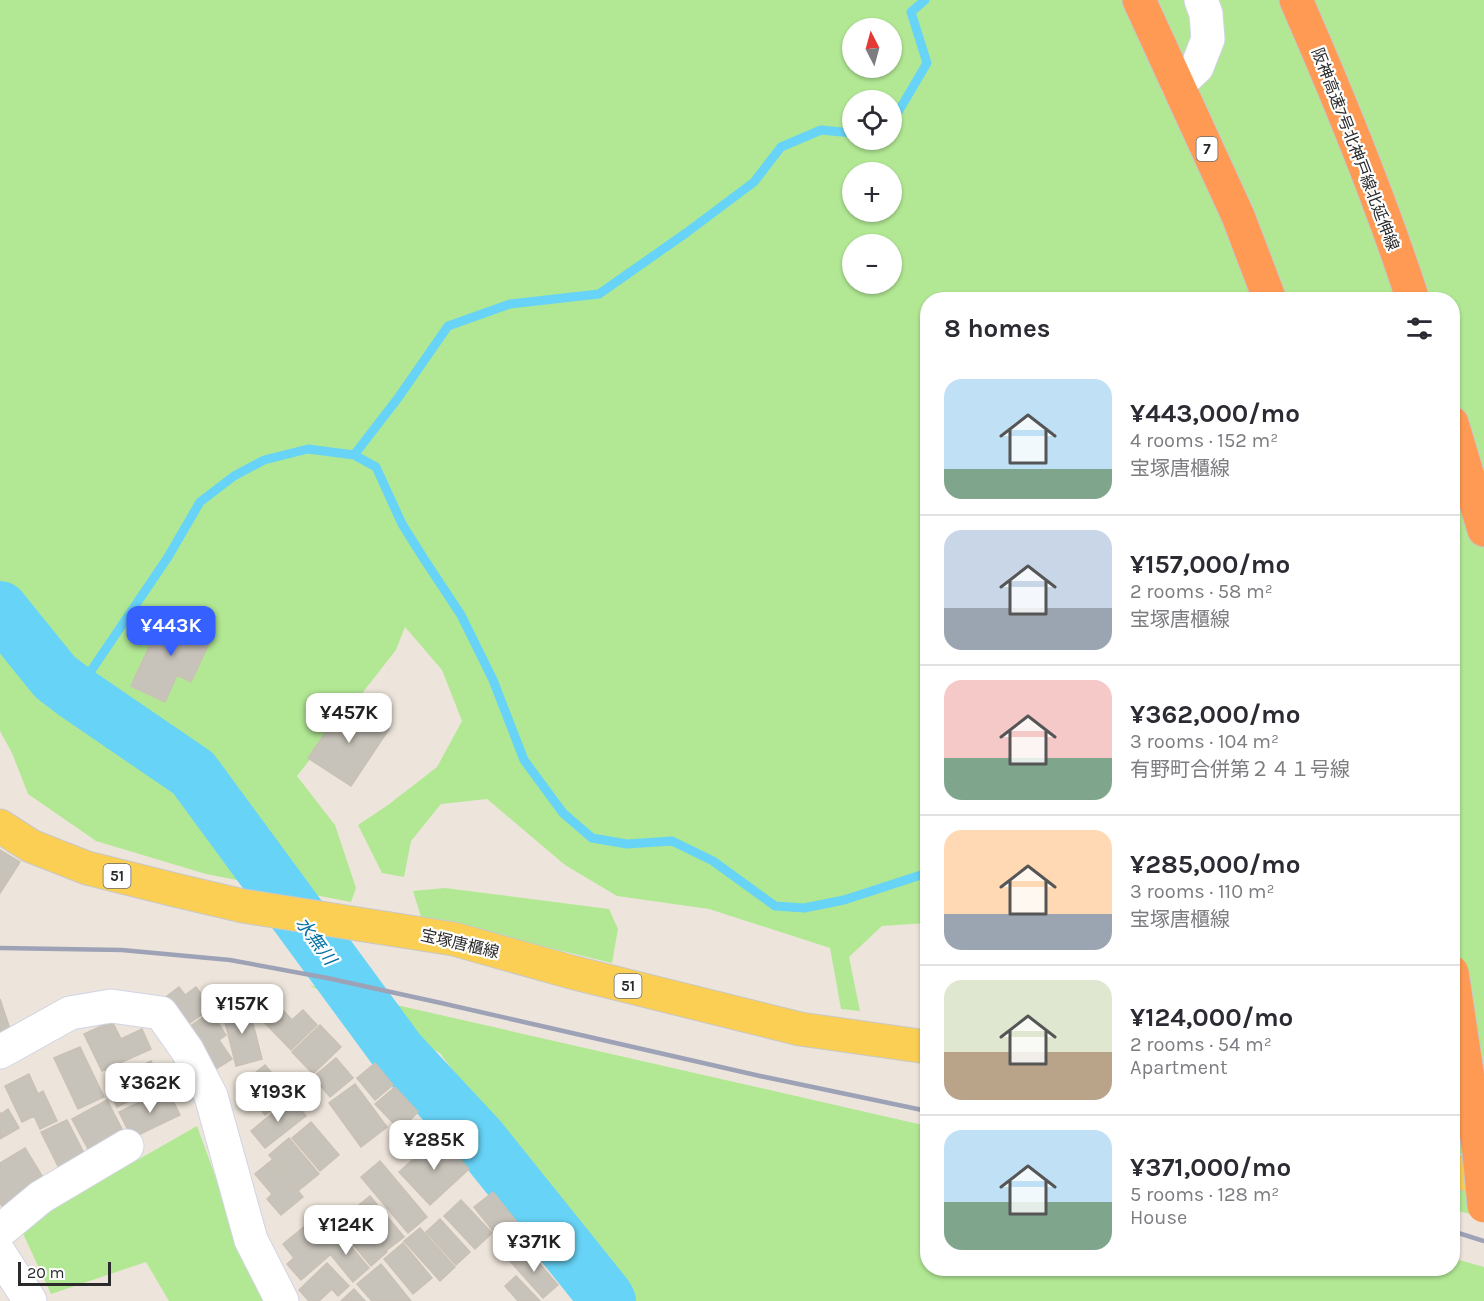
<!DOCTYPE html>
<meta charset="utf-8">
<style>
body{margin:0;font-family:Karla,"Noto Sans JP",sans-serif;background:#f7f7f7;color:#2b2b33;height:100vh;display:flex;flex-direction:column;font-size:22px;white-space:nowrap}
*{box-sizing:border-box;margin:0}
p{font-size:20px;color:#7c7c81}
.icon{flex:none;width:33px;height:33px;fill:none;stroke:currentColor;stroke-width:2;stroke-linecap:round;stroke-linejoin:round}
.map{position:relative;flex:1;overflow:hidden}
.side{position:absolute;left:920px;top:292px;width:540px;height:984px;display:flex;flex-direction:column;background:#fff;border-radius:24px;box-shadow:0 2px 4px #0004}
.side>*{flex:none}
.needle{width:39px;rotate:354deg}
.tools{position:absolute;left:842px;top:18px;display:grid;gap:12px}
.tools a{display:grid;place-items:center;width:60px;height:60px;border-radius:50%;background:#fff;box-shadow:0 2px 4px #0004;font-size:30px}
.scale{position:absolute;left:18px;bottom:15px;width:93px;box-sizing:border-box;padding-left:6px;border:3px solid #2a2a2a;border-top:0;font-size:16px;line-height:21px;white-space:nowrap;color:#2a2a2a;-webkit-text-stroke:4px #fff;paint-order:stroke}
.price{position:absolute;translate:-50% -51px;padding:0 14px;border-radius:12px;background:#fff;color:#222;font-size:20px;line-height:39px;filter:drop-shadow(0 2px 3px #0008)}
.price::after{content:'';position:absolute;left:50%;top:36px;width:18px;height:14px;margin-left:-9px;background:inherit;clip-path:polygon(0 0,100% 0,50% 100%)}
.price.on{background:#3660ff;color:#fff}
ul{padding:0;list-style:none}
li{display:flex;align-items:center;gap:18px;height:150px;padding:0 24px}
li+li{border-top:2px solid #e1e1e2}
li span{display:grid;place-items:center;flex:none;width:168px;height:120px;border-radius:18px;color:#555}
li>.icon{margin-inline-start:auto}
span .icon{width:72px;height:72px;fill:#fffc;stroke-width:1}
li b{font-size:26px}
h2{display:flex;justify-content:space-between;align-items:center;height:72px;padding:0 24px;font-size:26px}
.map>svg:first-child{display:block}
.green{fill:#b2e894;fill-rule:evenodd}
.lines{fill:none;stroke-linecap:round;stroke-linejoin:round}
.stream{stroke:#67d3f6;stroke-width:9}
.river{stroke:#67d3f6;stroke-width:56}
.building{fill:#c8c3ba;stroke:#c9c1b5;stroke-width:1.5}
.minor-casing{stroke:#d0d4e4;stroke-width:35}
.major-casing{stroke:#c8c8c8;stroke-width:35}
.highway-casing{stroke:#c8c8c8;stroke-width:35}
.minor{stroke:#fff;stroke-width:33}
.major{stroke:#facf54;stroke-width:33}
.highway{stroke:#ff9a54;stroke-width:33}
.rail{stroke:#9da2b6;stroke-width:4.5}
.highway-bridge-casing{stroke:#c8c8c8;stroke-width:35;stroke-linecap:butt}
.highway-bridge{stroke:#ff9a54;stroke-width:33}
.labels{text-anchor:middle;stroke-width:4.5;stroke-linejoin:round;paint-order:stroke}
.shield{fill:#fff;stroke:#6a6a6a;stroke-width:1.5}
.shield-label{font-size:15px;font-weight:bold;fill:#2a2a2a}
.street-label{font-size:16px;fill:#2a2a2a;stroke:#fff}
.water-label{font-size:18px;font-style:italic;fill:#0571a4;stroke:#fff}
</style>
<div class="map">
<svg width="1484" height="1301" viewBox="0 0 1484 1301">
<rect width="100%" height="100%" fill="#ede5db"/>
<!-- green -->
<path class="green" d="M0 0H1484V1159L1452 1152V300H927V923L882 926 849 957 860 1011 841 1009 830 948 709 909 617 896 565 865 487 799 441 804 411 841 404 877 382 873 358 825 388 805 437 767 462 721 442 670 405 627 396 650 297 776 335 825 356 888 351 902 206 874 96 841 28 794 12 753 0 731ZM852 28H891V68H852ZM852 100H891V140H852ZM852 172H891V212H852ZM852 244H891V284H852Z
M445 888 609 909 618 929 612 963 421 917 413 891Z
M309 985 927 1126V1269H1452V1258L1484 1267V1301H579L573 1235 440 1053Z
M197 1126 238 1239 271 1301H169L146 1262 51 1294 20 1227Z
M1452 1186 1484 1195V1218L1452 1209Z"/>
<g class="lines">
<!-- stream -->
<path class="stream" d="M891 121 894 119 927 63 911 12 925 0
M354 455 398 398 448 326 510 304 599 294 686 233 754 182 781 147 821 130 852 133
M76 693 168 557 200 502 234 476 264 460 308 449 354 455 376 467 402 524 424 559 461 615 493 680 524 760 563 813 592 838 627 844 672 841 713 861 775 906 804 908 844 900 927 873
M1452 1126 1470 1130"/>
<!-- river -->
<path class="river" d="M0 609 55 677 76 693 193 773 398 1052 479 1139 605 1296 608 1301"/>
</g>
<!-- building -->
<path class="building" d="M165 613 213 635 191 682 177 675 165 702 131 686Z
M347 701 389 729 351 786 308 758Z
M0 850 20 862 0 893Z
M179 987 185 995 196 987 211 1008 187 1025 163 999Z
M0 999 10 1029 0 1032Z
M248 1004 262 1059 236 1066 222 1010Z
M279 1006 292 1020 303 1010 317 1025 291 1050 263 1021Z
M211 1012 226 1035 219 1040 232 1059 216 1069 189 1027Z
M112 1021 121 1039 142 1029 151 1049 102 1071 84 1034Z
M320 1025 341 1047 313 1074 292 1052Z
M80 1047 104 1097 78 1109 54 1058Z
M336 1058 353 1078 330 1097 313 1077Z
M151 1061 163 1084 117 1107 106 1083Z
M375 1063 393 1085 375 1100 357 1078Z
M265 1065 290 1095 265 1115 240 1085Z
M29 1074 38 1094 43 1091 57 1121 40 1129 34 1116 22 1122 5 1086Z
M355 1084 387 1127 361 1147 329 1103Z
M395 1087 418 1112 400 1130 375 1104Z
M167 1089 180 1115 132 1138 119 1112Z
M291 1098 306 1116 265 1148 251 1131Z
M107 1100 123 1131 88 1149 72 1119Z
M8 1109 19 1128 0 1139V1112L1 1114Z
M67 1120 87 1159 61 1172 41 1132Z
M311 1122 339 1155 320 1171 292 1138Z
M439 1136 469 1169 430 1205 399 1172Z
M289 1138 319 1174 299 1190 269 1155Z
M25 1148 44 1179 2 1206 0 1203V1163Z
M272 1160 303 1197 281 1215 267 1199 272 1194 255 1174Z
M380 1161 427 1217 408 1233 361 1177Z
M493 1192 520 1226 501 1241 474 1207Z
M370 1196 404 1237 387 1250 354 1209Z
M461 1200 492 1233 475 1249 444 1216Z
M358 1218 387 1252 371 1266 342 1231Z
M440 1219 470 1252 456 1265 426 1232Z
M305 1226 330 1255 301 1280 287 1264 294 1258 283 1244Z
M420 1228 455 1267 440 1281 404 1241Z
M338 1231 369 1268 353 1282 322 1244Z
M403 1243 432 1278 413 1294 384 1259Z
M526 1248 558 1285 543 1298 510 1261Z
M327 1263 349 1286 338 1296 332 1289 319 1301H309L299 1290Z
M381 1264 411 1301H372L357 1284Z
M516 1276 540 1301H518L505 1286Z
M354 1289 365 1301H341Z"/>
<g class="lines">
<!-- minor casing -->
<g class="minor-casing">
<path id="minor" d="M1178 85 1197 67 1208 39 1206 14 1201 0
M0 1052 70 1013 111 1006 161 1013 187 1050 211 1096 251 1240 282 1301
M0 1231 41 1197 127 1146
M0 1254 30 1301"/>
</g>
<!-- major casing -->
<g class="major-casing">
<path id="major" d="M0 826 31 846 87 868 175 890 243 906 454 939 571 972 800 1029 927 1047
M1452 1171 1484 1178"/>
</g>
<!-- highway casing -->
<g class="highway-casing">
<path id="highway" d="M1139 0 1238 216 1270 300
M1296 0C1339 98 1380 198 1413 300
M1452 423 1484 530"/>
</g>
<!-- minor -->
<use href="#minor" class="minor"/>
<!-- major -->
<use href="#major" class="major"/>
<!-- highway -->
<use href="#highway" class="highway"/>
<!-- rail -->
<path class="rail" d="M0 948 122 950 230 960 327 978 441 1003 760 1076 927 1111
M1452 1231 1484 1241"/>
<!-- highway-bridge casing -->
<g class="highway-bridge-casing">
<path id="highway-bridge" d="M1452 972 1479 1152 1484 1206"/>
</g>
<!-- highway-bridge -->
<use href="#highway-bridge" class="highway-bridge"/>
</g>
<g class="labels">
<!-- shield labels -->
<g class="shield">
<rect x="1196.5" y="137" width="21" height="24" rx="4.5"/>
<rect x="103.5" y="864" width="27" height="24" rx="4.5"/>
<rect x="614.5" y="974" width="27" height="24" rx="4.5"/>
</g>
<g class="shield-label">
<text x="1207" y="154">7</text>
<text x="117" y="881">51</text>
<text x="628" y="991">51</text>
</g>
<!-- street labels -->
<g class="street-label">
<text transform="translate(1356 149) rotate(69)" y="6">阪神高速7号北神戸線北延伸線</text>
<text transform="translate(460 943) rotate(13)" y="6">宝塚唐櫃線</text>
</g>
<!-- water labels -->
<g class="water-label">
<text transform="translate(316 941) rotate(54)" y="6">水無川</text>
</g>
</g>
</svg>
<div class="tools">
<a><svg class="needle" viewBox="-14 -14 28 28"><path d="M0-13l5 13h-10z" fill="#e53935"/><path d="M0 13l5-13h-10z" fill="#7c7c81"/></svg></a>
<a><svg class="icon" aria-label="locate" viewBox="0 0 24 24"><circle cx="12" cy="12" r="6"/><path d="M12 2v4M12 18v4M2 12h4M18 12h4"/></svg></a>
<a>+</a>
<a>−</a>
</div>
<div class="scale">20 m</div>
<b class="price on" style="left:171px;top:657px">¥443K</b>
<b class="price" style="left:349px;top:744px">¥457K</b>
<b class="price" style="left:242px;top:1035px">¥157K</b>
<b class="price" style="left:150px;top:1114px">¥362K</b>
<b class="price" style="left:278px;top:1123px">¥193K</b>
<b class="price" style="left:434px;top:1171px">¥285K</b>
<b class="price" style="left:346px;top:1256px">¥124K</b>
<b class="price" style="left:534px;top:1273px">¥371K</b>
<section class="side">
<h2>8 homes<svg class="icon" aria-label="filters" viewBox="0 0 24 24"><path d="M4 7h16M4 17h16"/><circle cx="9" cy="7" r="2"/><circle cx="15" cy="17" r="2"/></svg></h2>
<ul>
<li><span style="background:linear-gradient(#bfe0f5 75%,#7fa58c 0)"><svg class="icon" aria-label="home" viewBox="0 0 24 24"><path d="M3 11l9-7 9 7M6 9v11h12V9"/></svg></span><div><b>¥443,000/mo</b><p>4 rooms · 152 m²</p><p>宝塚唐櫃線</p></div></li>
<li><span style="background:linear-gradient(#c9d6e8 65%,#9aa5b1 0)"><svg class="icon" aria-label="home" viewBox="0 0 24 24"><path d="M3 11l9-7 9 7M6 9v11h12V9"/></svg></span><div><b>¥157,000/mo</b><p>2 rooms · 58 m²</p><p>宝塚唐櫃線</p></div></li>
<li><span style="background:linear-gradient(#f6c9c9 65%,#7fa58c 0)"><svg class="icon" aria-label="home" viewBox="0 0 24 24"><path d="M3 11l9-7 9 7M6 9v11h12V9"/></svg></span><div><b>¥362,000/mo</b><p>3 rooms · 104 m²</p><p>有野町合併第２４１号線</p></div></li>
<li><span style="background:linear-gradient(#ffd9b3 70%,#9aa5b1 0)"><svg class="icon" aria-label="home" viewBox="0 0 24 24"><path d="M3 11l9-7 9 7M6 9v11h12V9"/></svg></span><div><b>¥285,000/mo</b><p>3 rooms · 110 m²</p><p>宝塚唐櫃線</p></div></li>
<li><span style="background:linear-gradient(#dfe7d0 60%,#b9a48a 0)"><svg class="icon" aria-label="home" viewBox="0 0 24 24"><path d="M3 11l9-7 9 7M6 9v11h12V9"/></svg></span><div><b>¥124,000/mo</b><p>2 rooms · 54 m²</p><p>Apartment</p></div></li>
<li><span style="background:linear-gradient(#bfe0f5 60%,#7fa58c 0)"><svg class="icon" aria-label="home" viewBox="0 0 24 24"><path d="M3 11l9-7 9 7M6 9v11h12V9"/></svg></span><div><b>¥371,000/mo</b><p>5 rooms · 128 m²</p><p>House</p></div></li>
</ul>
</section>
</div>
